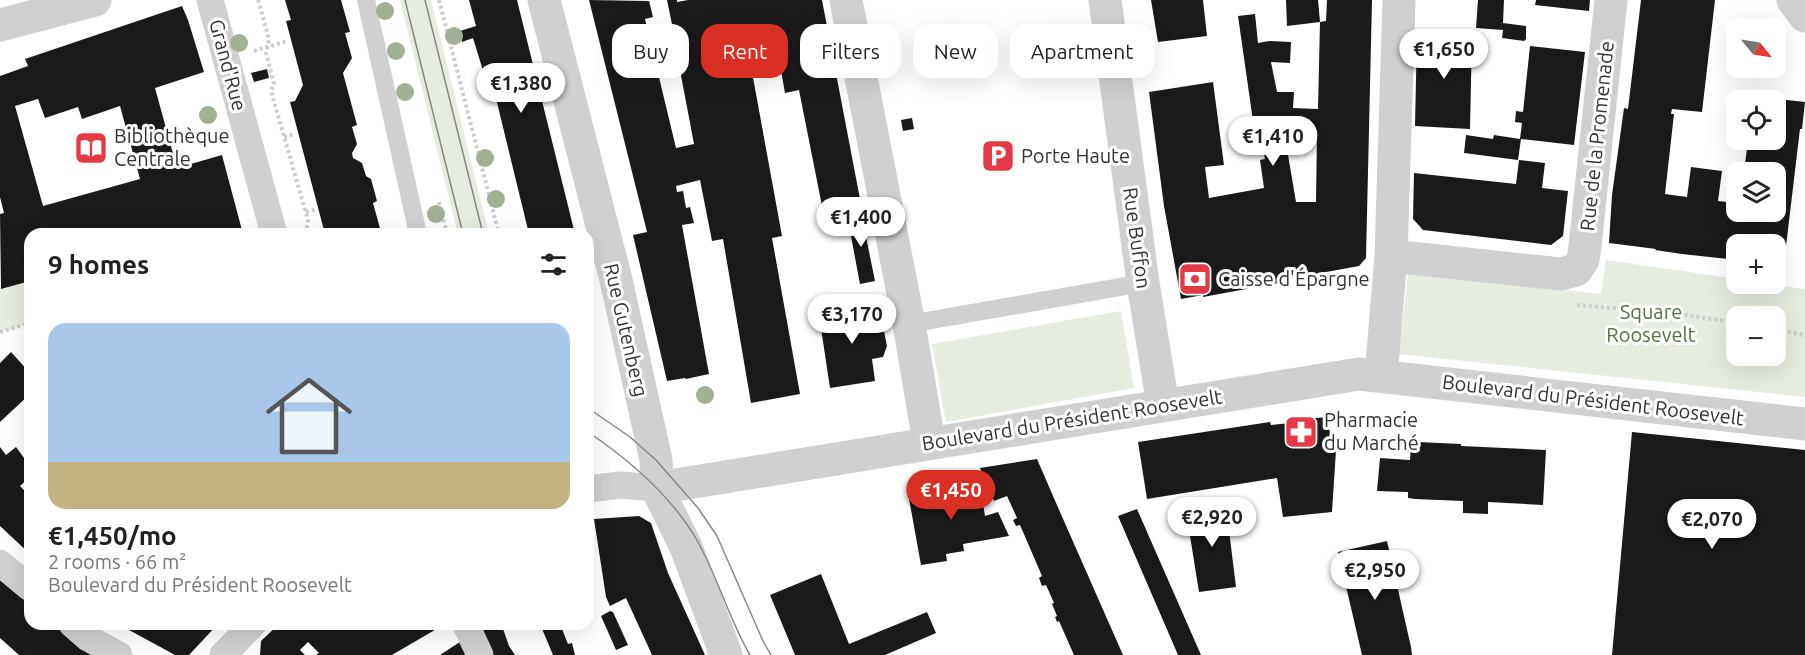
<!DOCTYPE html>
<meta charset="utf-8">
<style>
body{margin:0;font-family:Ubuntu,sans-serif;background:#f2f2f2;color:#222;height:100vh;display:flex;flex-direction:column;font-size:22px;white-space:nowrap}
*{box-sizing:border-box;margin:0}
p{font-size:20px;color:#767676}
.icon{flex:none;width:33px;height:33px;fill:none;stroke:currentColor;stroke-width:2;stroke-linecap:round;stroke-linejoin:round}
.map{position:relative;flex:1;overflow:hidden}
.panel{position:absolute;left:24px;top:228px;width:570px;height:402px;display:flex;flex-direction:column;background:#fff;border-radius:18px;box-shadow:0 6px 24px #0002}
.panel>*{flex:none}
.guide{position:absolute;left:612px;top:24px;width:570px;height:54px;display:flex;gap:12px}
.needle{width:39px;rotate:120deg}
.tools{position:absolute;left:1726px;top:18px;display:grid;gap:12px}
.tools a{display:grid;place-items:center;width:60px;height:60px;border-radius:12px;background:#fff;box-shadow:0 6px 24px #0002;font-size:30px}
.price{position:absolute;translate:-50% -51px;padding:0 14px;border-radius:21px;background:#fff;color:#222;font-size:20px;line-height:39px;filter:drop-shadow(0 2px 3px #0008)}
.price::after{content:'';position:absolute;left:50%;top:36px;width:18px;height:14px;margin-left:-9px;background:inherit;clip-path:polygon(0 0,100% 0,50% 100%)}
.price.selected{background:#d93025;color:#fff}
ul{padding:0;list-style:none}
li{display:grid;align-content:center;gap:12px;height:318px;padding:0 24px}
li span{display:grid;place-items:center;height:186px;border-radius:18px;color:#555}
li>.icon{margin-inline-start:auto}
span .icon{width:108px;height:108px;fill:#fffc;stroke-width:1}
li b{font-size:26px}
h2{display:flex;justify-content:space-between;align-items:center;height:72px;padding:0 24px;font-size:26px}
.tag{padding:0 21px;border-radius:18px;background:#fff;box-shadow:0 6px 24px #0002;font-size:21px;line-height:54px}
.tag.selected{background:#d93025;color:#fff}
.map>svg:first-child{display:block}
.green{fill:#e6ecdf;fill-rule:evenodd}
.building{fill:#1a1a1a;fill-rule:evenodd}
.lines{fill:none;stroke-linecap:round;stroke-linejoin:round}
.path{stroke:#cdcdcd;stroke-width:4;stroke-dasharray:3 3;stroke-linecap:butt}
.service{stroke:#d0d0d0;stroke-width:18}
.pedestrian{stroke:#d0d0d0;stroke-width:27}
.minor{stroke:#d0d0d0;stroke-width:33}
.tertiary{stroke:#d0d0d0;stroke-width:33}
.tram{stroke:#888;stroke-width:1.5}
.tree{fill:#a2b095}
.labels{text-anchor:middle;stroke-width:6;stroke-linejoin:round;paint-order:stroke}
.street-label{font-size:20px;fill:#333;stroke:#fff}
.poi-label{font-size:20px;fill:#333;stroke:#fff;text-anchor:start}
.park-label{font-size:20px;fill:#56703f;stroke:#fff}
</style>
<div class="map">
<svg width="1805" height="655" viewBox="0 0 1805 655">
<rect width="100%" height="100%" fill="#fff"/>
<!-- green -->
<path class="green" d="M400 0H431L489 234H458Z
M1606 260 1737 279V284H1769L1805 289V397L1399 354 1408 273 1601 294ZM1737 316H1776V356H1737Z
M30 281V323L0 332V286L1 289Z
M1121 311 1134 388 946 422 932 344Z"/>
<!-- building -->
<path class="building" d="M285 0H341L350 32 345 33 352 58 343 73 357 125 352 127 357 144 352 153 353 158 362 163 366 176 371 179 377 201 373 203 381 232 384 234H325L290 102 295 101 303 85 286 21 291 20Z
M469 0H517L575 234H529L493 86 488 87 473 38 462 42 460 31 476 26Z
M589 0 649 1 653 17 645 19 676 148 694 144 679 65 668 67 661 32 673 29 667 0H677V2L688 0H822L860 199 822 206 799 90 785 93 780 65 752 72 782 236 772 238 800 394 751 403 723 239 712 241 700 180 676 186 677 192 683 191 686 208 690 207 694 223 682 225 709 374 686 379 685 378 667 381 633 235 647 232Z
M1151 0H1203L1207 36 1158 42Z
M1286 0H1318L1320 22 1287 26Z
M1327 0H1372L1366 258 1359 266 1288 279 1289 281 1203 297V295L1181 299 1164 206 1149 92 1213 82 1224 165 1205 167 1209 198 1264 188 1260 160 1265 159 1258 120 1253 121 1238 16 1255 14 1258 43 1269 41 1291 42 1290 63 1271 62 1277 92H1294L1293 108 1318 109 1320 22 1326 21ZM1282 128H1285L1286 146H1305V129L1317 130 1316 202H1296L1288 155Z
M1478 0H1504L1503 23 1526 26V39L1524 41 1502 38 1503 30 1476 28Z
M1536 0H1590L1589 11 1535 5Z
M1641 0H1715L1702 112 1672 109 1671 114H1674L1665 194 1687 197 1691 167 1722 171 1718 201 1737 203V212H1776V172H1744L1748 140H1776V100H1752L1753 96 1805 102 1802 129H1800L1784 263 1776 262V244H1737V260L1682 254 1655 250 1656 249 1609 243 1612 195 1624 108 1628 109Z
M182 6 188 20 204 72 155 88 177 168 222 155 243 234H30V281L1 289 0 214 4 213 0 197V76L28 66 25 59ZM38 99 45 118 78 107 82 119 120 106 140 179 43 206 15 106Z
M1417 32 1472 34 1470 129 1415 126Z
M1530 46 1585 52 1574 145 1521 139 1518 160 1464 153 1466 135 1493 139 1494 135 1520 139 1522 123 1515 122 1516 111 1523 112Z
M267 69 269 78 254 82 251 73Z
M912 118 914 129 903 131 901 120Z
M1519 160 1545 163 1542 188 1568 191 1563 236 1551 245 1423 230 1413 219 1414 173 1516 184Z
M861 212 875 281 860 284 847 215Z
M879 307 887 346 883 357 872 359 875 381 830 388 819 315Z
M11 352 30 373V394L0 422V363Z
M1328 417 1330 435H1337L1332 512 1283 517 1277 478 1147 499 1138 442 1270 422 1271 425 1290 423V420Z
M1632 432 1805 450V655H1612Z
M1418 442 1461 444V446L1546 450 1543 505 1488 502V514L1463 513V501L1415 499 1408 498V492L1377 491 1380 458 1410 460 1411 443H1418Z
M0 447 6 455 16 447 30 466V477L20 486 25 491 30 486V554L0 526Z
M1037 459 1060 512 1123 655H1074L1059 621 1057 622 1055 617 1057 616 1052 604 1054 603 1046 585 1042 586 1039 578 1042 576 1020 525 1016 526 1013 520 1017 518 1007 496 994 501 980 468Z
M976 481 980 504H983L985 516 998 512 1009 536 963 544 964 551 946 554 947 561 921 565 908 493 927 490V488L956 482V484Z
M1226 506 1236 587 1199 592 1186 511Z
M1137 509 1201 655H1178L1118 516Z
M639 516 651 523 652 526 668 573 705 655H652L626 598 610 606 606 597 594 519Z
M1387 541 1411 647 1412 655H1362L1338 552Z
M821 574 849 644 927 612 936 633 885 655H795L770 595Z
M0 578 30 604V624H54L84 646 99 655H19L0 638Z
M610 611 613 612 628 645 616 650 601 616Z
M118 624H218L189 655H175Z
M279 624H445L392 655H316L319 653 308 642 300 650 305 655H260L261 641Z
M479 624H507L502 626 509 646 515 655H489Z
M540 624H560L568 644 572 643 575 655H553Z
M463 640 471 655H440Z"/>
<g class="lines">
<!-- path -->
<path class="path" d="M258 0 269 39 266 53 274 84 271 91 308 220 307 227 309 234
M439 0 499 234
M254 51 287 41
M284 137 295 134
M439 202 447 234
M306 212 317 209
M1577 305 1674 313 1737 323
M1776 330 1805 335
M0 332 30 323"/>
<!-- service -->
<path class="service" d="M366 0 418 234
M909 324 1143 283"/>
<!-- pedestrian -->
<path class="pedestrian" d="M210 0 274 234
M588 489 620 485 657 488
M0 563 30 588
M72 624 88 638 119 655
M466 625 480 655
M223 655 253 624"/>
<!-- minor -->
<path class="minor" d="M846 0 909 324 929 443
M1105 0 1143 283 1163 405
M1793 0 1805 16
M0 25 95 0
M1391 256 1561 274 1576 270 1583 260 1585 246 1611 0
M1381 376 1391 256 1399 0
M657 488 1359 374 1805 424"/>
<!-- tertiary -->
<path class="tertiary" d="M544 0 616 280 656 460 657 488 686 547 726 655"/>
<!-- tram -->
<path class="tram" d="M405 0 463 234
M425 0 483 234
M588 408 630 437 656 460 698 508 717 536 763 641 771 655
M588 432C631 461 672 496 698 542 718 578 729 619 750 655"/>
</g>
<!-- trees -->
<g class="tree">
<circle cx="385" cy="11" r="9"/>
<circle cx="454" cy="36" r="9"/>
<circle cx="239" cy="43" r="9"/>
<circle cx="396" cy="51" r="9"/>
<circle cx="405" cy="92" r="9"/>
<circle cx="208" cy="115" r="9"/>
<circle cx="485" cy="158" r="9"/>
<circle cx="496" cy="199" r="9"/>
<circle cx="436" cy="214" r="9"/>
<circle cx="705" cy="395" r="9"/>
</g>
<!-- icons -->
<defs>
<g id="library-square" transform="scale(1.725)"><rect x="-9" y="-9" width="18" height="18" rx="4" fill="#e63946" stroke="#fff"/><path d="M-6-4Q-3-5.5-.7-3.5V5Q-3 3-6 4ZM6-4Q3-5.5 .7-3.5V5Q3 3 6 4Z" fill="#fff"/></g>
<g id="parking-square" transform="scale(1.725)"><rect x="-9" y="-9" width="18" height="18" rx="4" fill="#e63946" stroke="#fff"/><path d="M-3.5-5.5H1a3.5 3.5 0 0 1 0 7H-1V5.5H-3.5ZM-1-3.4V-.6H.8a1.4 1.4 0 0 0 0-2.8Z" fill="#fff"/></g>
<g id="bank-square" transform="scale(1.725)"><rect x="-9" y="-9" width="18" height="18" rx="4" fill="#e63946" stroke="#fff"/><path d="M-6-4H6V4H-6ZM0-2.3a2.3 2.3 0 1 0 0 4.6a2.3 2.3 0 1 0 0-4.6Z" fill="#fff"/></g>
<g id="pharmacy-square" transform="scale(1.725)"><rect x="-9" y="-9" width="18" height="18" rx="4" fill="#e63946" stroke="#fff"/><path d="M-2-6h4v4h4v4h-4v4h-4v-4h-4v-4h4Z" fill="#fff"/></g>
</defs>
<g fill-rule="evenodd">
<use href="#library-square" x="91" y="148"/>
<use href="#parking-square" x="998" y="156"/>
<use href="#bank-square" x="1195" y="279"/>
<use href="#pharmacy-square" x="1301" y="432"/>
</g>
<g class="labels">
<!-- street labels -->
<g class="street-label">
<text transform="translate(228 65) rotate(75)" y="7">Grand'Rue</text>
<text transform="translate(1597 136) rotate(-84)" y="7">Rue de la Promenade</text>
<text transform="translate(1137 238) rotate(82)" y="7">Rue Buffon</text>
<text transform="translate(626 330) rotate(77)" y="7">Rue Gutenberg</text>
<text transform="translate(1593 400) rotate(7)" y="7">Boulevard du Président Roosevelt</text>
<text transform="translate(1072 420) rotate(-9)" y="7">Boulevard du Président Roosevelt</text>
</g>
<!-- poi labels -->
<g class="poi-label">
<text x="114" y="143">Bibliothèque<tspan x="114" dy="23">Centrale</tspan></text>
<text x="1021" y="163">Porte Haute</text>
<text x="1218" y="286">Caisse d'Épargne</text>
<text x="1324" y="427">Pharmacie<tspan x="1324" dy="23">du Marché</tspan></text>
</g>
<!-- park labels -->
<g class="park-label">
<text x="1651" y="319">Square<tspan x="1651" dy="23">Roosevelt</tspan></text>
</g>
</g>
</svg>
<div class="tools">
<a><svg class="needle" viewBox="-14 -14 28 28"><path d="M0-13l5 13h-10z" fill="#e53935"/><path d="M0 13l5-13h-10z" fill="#767676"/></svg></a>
<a><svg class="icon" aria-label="locate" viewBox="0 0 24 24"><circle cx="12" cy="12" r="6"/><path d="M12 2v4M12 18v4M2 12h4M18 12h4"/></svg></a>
<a><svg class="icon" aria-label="layers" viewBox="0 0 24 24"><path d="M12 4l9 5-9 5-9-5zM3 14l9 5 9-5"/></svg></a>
<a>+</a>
<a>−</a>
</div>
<b class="price" style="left:1444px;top:80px">€1,650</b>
<b class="price" style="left:521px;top:114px">€1,380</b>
<b class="price" style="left:1273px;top:167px">€1,410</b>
<b class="price" style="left:861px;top:248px">€1,400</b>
<b class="price" style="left:852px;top:345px">€3,170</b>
<b class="price selected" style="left:951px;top:521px">€1,450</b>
<b class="price" style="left:1212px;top:548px">€2,920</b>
<b class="price" style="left:1712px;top:550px">€2,070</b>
<b class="price" style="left:1375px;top:601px">€2,950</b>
<div class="guide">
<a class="tag">Buy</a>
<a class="tag selected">Rent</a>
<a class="tag">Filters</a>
<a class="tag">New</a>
<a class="tag">Apartment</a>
</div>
<section class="panel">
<h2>9 homes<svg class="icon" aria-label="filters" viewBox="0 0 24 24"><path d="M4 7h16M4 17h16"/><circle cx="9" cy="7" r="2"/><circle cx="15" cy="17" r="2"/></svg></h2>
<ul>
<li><span style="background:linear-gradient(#a9c7e8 75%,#c2b280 0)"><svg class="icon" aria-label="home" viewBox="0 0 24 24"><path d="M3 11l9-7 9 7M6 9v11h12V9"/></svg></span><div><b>€1,450/mo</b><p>2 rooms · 66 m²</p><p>Boulevard du Président Roosevelt</p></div></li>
</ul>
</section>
</div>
